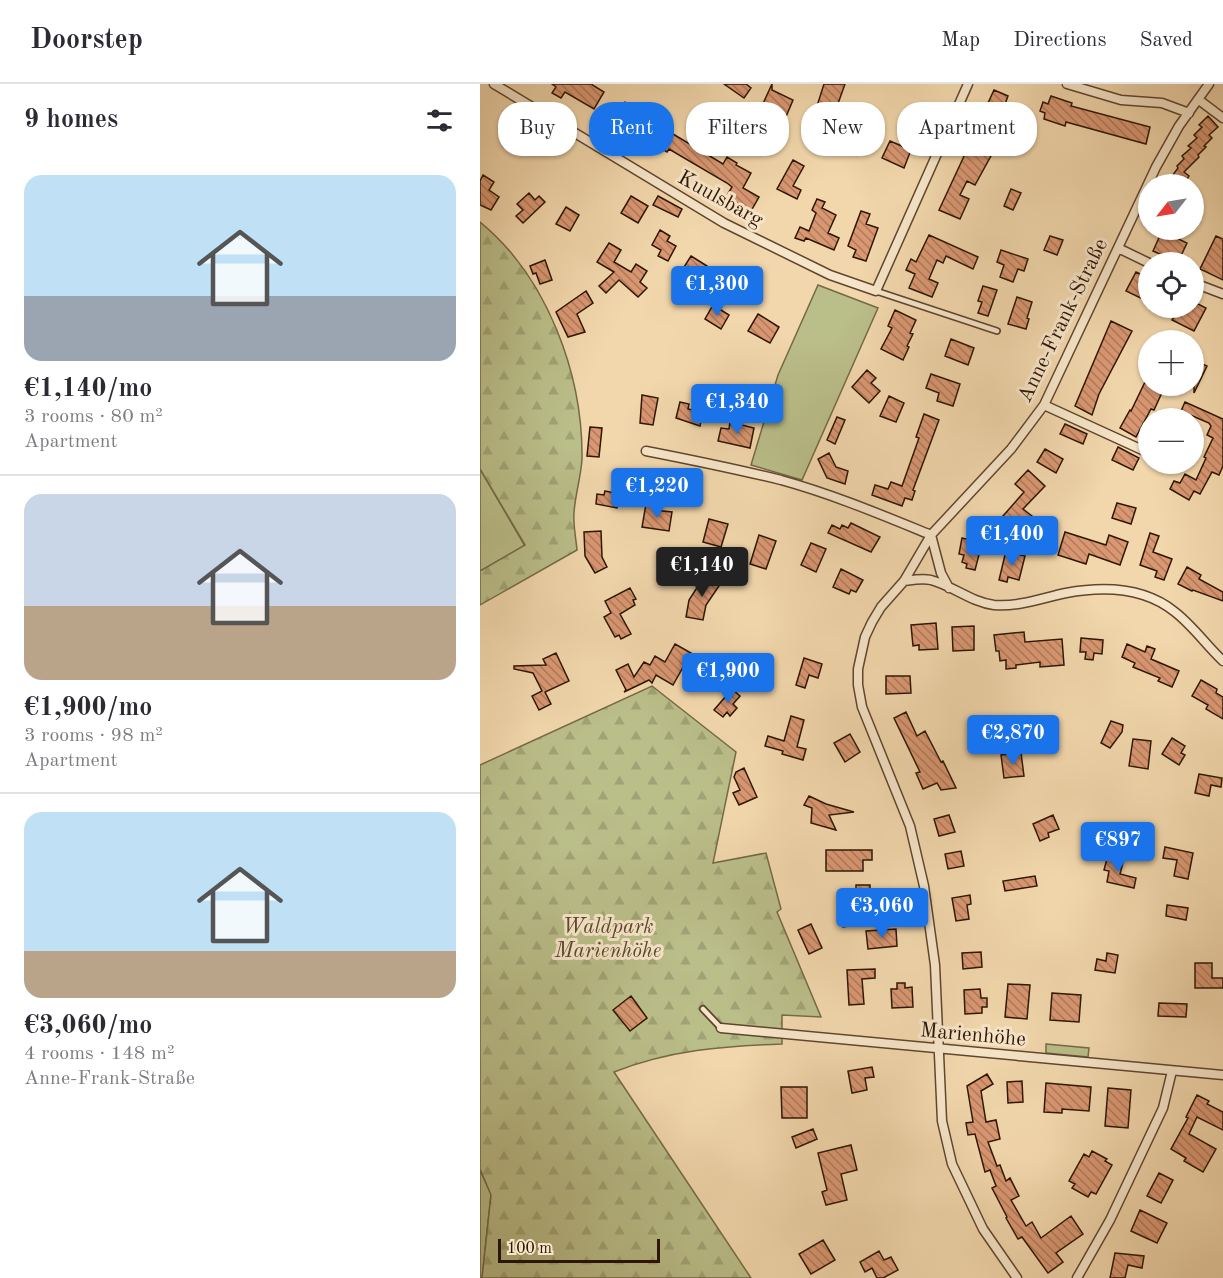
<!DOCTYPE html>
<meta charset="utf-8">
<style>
body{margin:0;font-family:"Old Standard TT",serif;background:#f2f2f3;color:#2b2b33;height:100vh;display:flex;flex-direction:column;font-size:22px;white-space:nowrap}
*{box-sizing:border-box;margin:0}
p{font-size:20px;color:#7c7c81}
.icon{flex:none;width:33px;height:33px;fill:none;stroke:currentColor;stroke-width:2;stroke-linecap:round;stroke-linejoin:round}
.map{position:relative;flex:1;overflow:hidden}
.drawer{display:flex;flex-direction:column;background:#fff;width:480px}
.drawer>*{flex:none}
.banner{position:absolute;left:18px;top:18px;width:570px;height:54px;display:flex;gap:12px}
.needle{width:39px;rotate:239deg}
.controls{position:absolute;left:658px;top:90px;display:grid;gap:12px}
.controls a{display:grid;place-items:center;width:66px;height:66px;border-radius:50%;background:#fff;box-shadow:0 2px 4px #0004;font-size:30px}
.scale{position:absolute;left:18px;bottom:15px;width:162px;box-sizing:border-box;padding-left:6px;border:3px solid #2e1604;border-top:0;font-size:16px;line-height:21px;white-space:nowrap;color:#2e1604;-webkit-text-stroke:4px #f7e5c9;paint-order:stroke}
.price{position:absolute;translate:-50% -51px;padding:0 14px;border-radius:6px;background:#1a73e8;color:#fff;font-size:20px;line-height:39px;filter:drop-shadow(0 2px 3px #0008)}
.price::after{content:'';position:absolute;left:50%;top:36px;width:18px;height:14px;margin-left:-9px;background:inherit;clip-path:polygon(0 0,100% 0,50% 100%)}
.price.active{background:#222;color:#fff}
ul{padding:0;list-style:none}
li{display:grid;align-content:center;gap:12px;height:318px;padding:0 24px}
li+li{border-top:2px solid #e1e1e2}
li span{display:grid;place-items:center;height:186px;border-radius:18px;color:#555}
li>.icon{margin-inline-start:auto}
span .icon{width:108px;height:108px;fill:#fffc;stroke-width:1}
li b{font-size:26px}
h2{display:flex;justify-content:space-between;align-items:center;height:72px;padding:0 24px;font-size:26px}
.pill{padding:0 21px;border-radius:24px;background:#fff;box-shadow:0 2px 4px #0004;font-size:21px;line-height:54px}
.pill.active{background:#1a73e8;color:#fff}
header{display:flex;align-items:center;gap:36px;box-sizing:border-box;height:84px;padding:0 30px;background:#fff;border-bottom:2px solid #e1e1e2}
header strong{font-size:28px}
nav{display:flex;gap:33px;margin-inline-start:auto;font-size:21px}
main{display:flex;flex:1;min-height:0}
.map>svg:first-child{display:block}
.green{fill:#babe89;stroke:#746a46;stroke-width:1.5}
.forest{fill:url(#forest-firs);stroke:#746a46;stroke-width:1.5}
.building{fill:url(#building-back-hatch);stroke:#2e1604;stroke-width:1.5}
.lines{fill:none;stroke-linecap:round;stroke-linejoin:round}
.lane-casing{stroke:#5f462e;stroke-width:8}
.street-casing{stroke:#5f462e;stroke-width:11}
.lane{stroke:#f7e5c9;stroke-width:4.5}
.street{stroke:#f7e5c9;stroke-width:8}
.labels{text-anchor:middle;stroke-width:6;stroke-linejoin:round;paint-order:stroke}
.street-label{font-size:21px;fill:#2e1604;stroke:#f7e5c9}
.park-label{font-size:21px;font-style:italic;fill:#58482c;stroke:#f7e5c9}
</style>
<header>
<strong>Doorstep</strong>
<nav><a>Map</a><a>Directions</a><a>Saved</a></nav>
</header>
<main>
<section class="drawer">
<h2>9 homes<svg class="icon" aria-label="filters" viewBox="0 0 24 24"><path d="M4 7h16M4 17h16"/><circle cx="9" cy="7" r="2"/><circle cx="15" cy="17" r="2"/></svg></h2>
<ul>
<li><span style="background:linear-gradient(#bfe0f5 65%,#9aa5b1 0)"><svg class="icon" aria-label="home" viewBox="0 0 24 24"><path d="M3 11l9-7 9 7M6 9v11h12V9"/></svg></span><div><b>€1,140/mo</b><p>3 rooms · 80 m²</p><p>Apartment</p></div></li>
<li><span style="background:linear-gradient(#c9d6e8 60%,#b9a48a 0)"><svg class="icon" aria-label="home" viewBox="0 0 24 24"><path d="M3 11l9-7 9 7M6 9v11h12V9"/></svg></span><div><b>€1,900/mo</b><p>3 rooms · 98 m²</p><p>Apartment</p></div></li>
<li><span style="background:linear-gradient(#bfe0f5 75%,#b9a48a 0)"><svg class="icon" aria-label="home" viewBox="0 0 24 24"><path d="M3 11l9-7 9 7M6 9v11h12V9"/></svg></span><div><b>€3,060/mo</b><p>4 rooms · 148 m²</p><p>Anne-Frank-Straße</p></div></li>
</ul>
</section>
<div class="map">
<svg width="743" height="1194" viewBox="0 0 743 1194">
<defs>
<pattern id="forest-firs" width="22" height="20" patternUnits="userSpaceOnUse" patternTransform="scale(1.5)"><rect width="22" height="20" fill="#babe89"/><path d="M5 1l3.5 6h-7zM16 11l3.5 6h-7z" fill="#a0a375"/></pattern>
<pattern id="building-back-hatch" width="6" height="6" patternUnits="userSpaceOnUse" patternTransform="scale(1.5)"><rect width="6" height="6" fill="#d99772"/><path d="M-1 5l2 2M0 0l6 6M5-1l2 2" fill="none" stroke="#b07a5b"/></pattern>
</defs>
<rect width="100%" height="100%" fill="#f2d7ac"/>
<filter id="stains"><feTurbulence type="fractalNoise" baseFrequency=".00333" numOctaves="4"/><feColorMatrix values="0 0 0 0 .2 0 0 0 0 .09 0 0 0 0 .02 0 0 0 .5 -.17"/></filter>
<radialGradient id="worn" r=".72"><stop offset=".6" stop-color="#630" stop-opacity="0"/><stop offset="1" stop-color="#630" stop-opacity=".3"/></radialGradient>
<!-- green -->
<path class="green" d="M338 201 398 224 322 396 271 381 298 291Z
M0 385 45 462 0 487Z
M566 960 609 964 608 973 566 969Z
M0 1086 11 1110 2 1194H0Z"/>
<!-- forest -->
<path class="forest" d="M0 138C67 193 103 290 102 375 101 393 95 411 94 429 93 441 96 454 97 466L0 521V487L45 461 0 385Z
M172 602 256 668 233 779 286 769 301 825 297 828 341 933 302 931V960C244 962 189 966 134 988L271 1194H2L11 1111 0 1085V681Z"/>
<!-- building -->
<path class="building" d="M72 0H111L124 8 114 25 85 8 81 14 72 9 76 3Z
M244 0H266L271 4 264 14Z
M292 0V6L313 16 305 35 281 24Z
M344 0H365L355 28 337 22Z
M514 6 528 12 521 31 509 26 511 20 508 19Z
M571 12 592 19 591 22 670 43 666 60 586 38 585 42 564 35 565 29 560 27 563 18 568 20Z
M145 18 175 38 170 45 158 36 156 41 137 30Z
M728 32 738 43 729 51 732 54 724 62 726 63 718 71 719 73 704 88 709 92 704 100H689L687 99 698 84 697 82 704 75 702 72 711 64 708 62 717 54 714 51 722 43 719 41Z
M499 40 516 47 506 67 512 70 495 101 487 97 480 111 489 115 480 135 459 126Z
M188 47 243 80 247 73 257 79 256 81 271 89 263 104 279 113 271 127 246 113 252 103 247 99 189 65 187 68 179 63Z
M410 57 431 66 424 84 402 74Z
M313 76 324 82 313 102 321 106 317 115 297 105Z
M3 91 14 98 9 106 19 113 11 126 0 121V97Z
M531 105 541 109 533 126 524 122Z
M49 109 55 116 59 112 65 118 43 139 36 132 43 126 37 120Z
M151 112 168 122 158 139 141 129Z
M178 112 202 125 198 133 173 121Z
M337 115 345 118 342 124 356 131 348 149 359 154 354 166 326 154 324 157 315 154 320 143 329 147 336 129 332 126Z
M86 123 99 131 90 147 76 140Z
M381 127 390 130 386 140 398 144 386 177 373 173 376 166 368 162Z
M180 146 190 152 187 157 196 162 188 177 178 172 181 166 172 161Z
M682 147 707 159 698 178 673 167Z
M449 151 498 173 493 185 466 172 463 179 457 176 449 195 458 199 452 213 429 204 435 190 426 186 431 175 436 178Z
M570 152 583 156 577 171 564 166Z
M736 152 743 155V196L720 185Z
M129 159 141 166 134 178 151 188 156 180 167 187 160 198 167 204 158 213 139 196 126 209 119 202 134 188 117 178Z
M521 166 548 175 544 187 538 185 533 198 520 193 524 181 517 178Z
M211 172 235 187 228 199 204 183Z
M65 176 72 196 60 200 56 189 53 190 50 182Z
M256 185 270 193 264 205 267 207 261 218 243 207Z
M656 188 669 194V218L646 207Z
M503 202 517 206 508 232 498 229 502 218 498 217Z
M106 207 113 219 97 230 105 248 88 253 76 228Z
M537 213 552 218 547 234 549 235 546 245 528 240Z
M714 218 726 224 714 247 692 236 699 224H714Z
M233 221 249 231 241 245 225 235Z
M415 226 436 236 430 249 433 250 427 262 429 263 423 276 401 265 412 244 408 242Z
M278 230 299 243 290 259 268 247Z
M631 237 652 247 619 310 612 331 595 322Z
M471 255 494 264 488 281 465 272Z
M714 276 727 282 714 309Z
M387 286 396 294 391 299 400 307 389 319 372 303Z
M451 290 480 300 473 322 457 317 459 309 446 304Z
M665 298 669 302H685L674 326 671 325 656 353 640 344 650 326 651 327Z
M162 311 178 314 173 341 160 339Z
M409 312 424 319 416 338 400 332Z
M200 318 209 320 208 325 223 328 220 342 196 334Z
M705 318 743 335V382L739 391 732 388 720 410 714 407 709 416 690 405 694 397 700 399 705 390 716 396 726 374 724 373 733 354 727 351 731 342 729 339 701 327Z
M444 330 459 336 433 406 435 407 432 416 425 414 422 422 392 411 395 401 408 405 411 398 422 402 439 354 436 353Z
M357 333 365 336 355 360 347 356Z
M250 338 274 344 270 364 238 357 241 344 249 345Z
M585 340 607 350 603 360 580 350Z
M110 343 122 344 119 373 107 372Z
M638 363 659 374 653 386 632 376Z
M565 365 583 375 576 389 557 378Z
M349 369 356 383 368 387 365 400 347 394 338 375Z
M548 386 565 402 543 425 565 442 568 438 574 443 566 455 547 441 545 442 541 439 535 446 528 441 531 438 523 432 544 408 535 400Z
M125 407 140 410 137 424 116 420 117 410 124 411Z
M637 419 656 424 651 440 632 434Z
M166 420 175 421 174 426 192 428 189 447 162 443Z
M229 435 248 440 241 463 223 458Z
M371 439 400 453 391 468 348 449 352 441 360 445 362 441 368 444Z
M121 447 122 473 127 483 115 489 105 472 104 448Z
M585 448 626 461 629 451 648 458 640 481 609 470 606 480 578 471Z
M670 449 679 452 673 468 692 475 684 496 675 493 677 487 660 481Z
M279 451 296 457 286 485 270 480Z
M482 454 502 459 495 486 486 484 487 480 482 478 484 471 479 470Z
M331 459 346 465 336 488 321 481Z
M526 467 545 472 539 496 528 493 527 498 519 496Z
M707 483 721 491 719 495 743 508V517L713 506 712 507 698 500Z
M361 485 383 496 376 508 371 506 369 510 353 503Z
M228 490 241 499 226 521 223 536 206 533 209 516 220 499Z
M150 504 156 515 153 516 155 521 140 530 151 550 141 555 139 551 135 553 124 533 131 529 125 517Z
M456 539 458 565 439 566V561L433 562 431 541Z
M494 542V566L473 567 472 543Z
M544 548 545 558 582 555 584 581 560 583V578L536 581V584L526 585V576L520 577 519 567H516L514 551Z
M601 554 623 556 622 570 614 569 613 576 605 575 606 568H600Z
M195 560 211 569 193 601 176 591 172 599 169 596 144 608 146 606 136 586 148 580 154 593 164 578 170 581 175 572 185 578Z
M647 560 665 568 667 562 675 565 671 575 699 587 692 603 678 597 680 594 653 583 655 579 642 573Z
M76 569 89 597 65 608 71 620 59 626 52 612 62 607 53 589 34 585V582L66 581 63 575Z
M324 574 342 580 338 594 329 591 325 604 316 601Z
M406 592H430L431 609 406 610Z
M721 596 737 605 736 609 743 613V635L726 625 728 621 712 612Z
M252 605 260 612 253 620 257 624 250 632 247 628 243 633 234 626Z
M426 628 437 652 445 647 461 678 463 677 476 704 461 706 457 699 443 705 436 689 440 688 414 634Z
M311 632 324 636 317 663 326 665 323 676 302 670 303 667 285 662 288 652 304 657Z
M631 637 643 641 642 648 630 664 621 659Z
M370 650 380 668 365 678 354 659Z
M692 654 705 662 701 669 705 671 699 681 682 670Z
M653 655 671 657 668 685 649 682Z
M541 669 544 692 524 694 521 671Z
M264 684 277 713 259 721 253 709 260 706 254 693 256 688Z
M719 690 742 694 741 703 731 701 729 712 715 709Z
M329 712 346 720 374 728 349 731 356 746 331 739 332 724 324 721Z
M469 731 475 748 459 752 454 735Z
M573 731 579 745 568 749 569 753 560 757 553 740Z
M685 763 713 769 708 795 694 792 697 776 683 774Z
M346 766H392V776H383V787H346Z
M481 767 484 782 468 785 465 770Z
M628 771 644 775 640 790 656 794 654 804 627 798 629 787 624 786Z
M555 792 557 802 525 807 523 797Z
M376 801H390V820H376Z
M490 811 491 820 487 821 489 835 476 837 472 814Z
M687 821 708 824 706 836 686 832Z
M363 823H375L376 841 363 843Z
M331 840 342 864 329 870 318 846Z
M416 845 417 862 388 865 386 847Z
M501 868 502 883 483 885 482 869Z
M627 869 638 871 635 889 615 886 617 875 626 877Z
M715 879H732V894H743V904H715Z
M395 885V894L382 895 384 920 369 921 367 886Z
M417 899H425V904L432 903 433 923 412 924 411 905H417Z
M528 900 550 901 547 935 525 933Z
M500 905 501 914H507V923H502V929L485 930 484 906Z
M572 909 601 911 599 938 570 936Z
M151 912 167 934 150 947 133 926Z
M679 919 707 920 706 933 678 932Z
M392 983 394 993 385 994 387 1006 372 1009 368 987Z
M507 990 513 1000 501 1007 506 1038 516 1036 520 1055 508 1058 517 1082 520 1081 526 1097 530 1094 539 1112 531 1116 546 1142 552 1138 561 1154 591 1132 603 1150 576 1169 583 1178 568 1189 542 1153 538 1155 526 1134 527 1133 512 1104 516 1102 510 1086 505 1088 495 1050 488 1051 486 1039 493 1038 487 1002Z
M542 997 543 1018 528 1019 527 998Z
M566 999 611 1003 609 1027 582 1025V1029L564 1028Z
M301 1003H327V1034H302Z
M628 1004 651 1006 648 1044 625 1042Z
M717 1011 729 1017 727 1020 743 1028V1046L717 1033 709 1050 736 1065 723 1088 704 1077 706 1074 691 1065 708 1034 706 1033Z
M333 1045 337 1055 316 1064 312 1053Z
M371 1061 377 1086 361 1090 367 1116 346 1121 342 1108 347 1106 338 1069Z
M612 1067 627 1075 625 1077 632 1081 616 1110 611 1108 608 1113 592 1104 595 1100 589 1097 604 1070 609 1073Z
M679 1089 693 1096 681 1119 667 1112Z
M660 1126 687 1139 677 1159 651 1147Z
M343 1156 355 1176 331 1190 319 1170Z
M399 1167 404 1176 411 1173 418 1186 403 1194H397L392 1184 385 1188 380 1178Z
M635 1169 664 1172 662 1184 648 1181 645 1194H630Z"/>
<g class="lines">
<!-- lane casing -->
<g class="lane-casing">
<path id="lane" d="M396 207 517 247
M223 925 241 944"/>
</g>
<!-- street casing -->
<g class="street-casing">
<path id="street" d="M14 0 244 139 350 191 396 207 488 0
M587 0 641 16 682 19 709 29
M719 16 743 34
M638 164 669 179
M714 199 743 210
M564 321 669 369
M166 367C212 376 256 385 301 396 352 410 402 431 451 451
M689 380 695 381 701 380
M451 451 461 489 469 504
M424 497C432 496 442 494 451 496 473 502 491 518 514 521 539 523 562 514 586 509 624 502 664 503 695 528 713 542 727 562 743 577
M241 944 743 991
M537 1194 503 1145 472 1080 462 1037 455 881 444 802 430 742 382 623 378 601V585L385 553 392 538 401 523 424 497 451 451 531 365 564 321 676 83 699 42 729 0
M597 1194 630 1136 683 1024 692 987"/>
</g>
<!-- lane -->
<use href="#lane" class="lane"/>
<!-- street -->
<use href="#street" class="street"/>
</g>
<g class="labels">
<!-- street labels -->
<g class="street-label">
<text transform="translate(241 114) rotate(29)" y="7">Kuulsbarg</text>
<text transform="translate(582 236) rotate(-64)" y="7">Anne-Frank-Straße</text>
<text transform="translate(493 950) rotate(5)" y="7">Marienhöhe</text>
</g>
<!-- park labels -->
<g class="park-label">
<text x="128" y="849">Waldpark<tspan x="128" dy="24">Marienhöhe</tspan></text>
</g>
</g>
<rect width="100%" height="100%" filter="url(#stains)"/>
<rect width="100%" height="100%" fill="url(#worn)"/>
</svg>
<div class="controls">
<a><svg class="needle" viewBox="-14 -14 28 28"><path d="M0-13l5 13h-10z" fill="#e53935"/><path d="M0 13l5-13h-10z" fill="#7c7c81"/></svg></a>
<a><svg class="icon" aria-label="locate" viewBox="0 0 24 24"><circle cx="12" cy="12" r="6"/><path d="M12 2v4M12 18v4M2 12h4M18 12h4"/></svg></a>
<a>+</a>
<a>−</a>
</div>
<div class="scale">100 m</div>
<b class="price" style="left:237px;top:233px">€1,300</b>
<b class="price" style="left:257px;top:351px">€1,340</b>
<b class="price" style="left:177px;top:435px">€1,220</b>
<b class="price" style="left:532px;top:483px">€1,400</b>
<b class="price active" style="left:222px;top:514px">€1,140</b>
<b class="price" style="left:248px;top:620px">€1,900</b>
<b class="price" style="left:533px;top:682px">€2,870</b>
<b class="price" style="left:638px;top:789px">€897</b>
<b class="price" style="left:402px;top:855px">€3,060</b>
<div class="banner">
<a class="pill">Buy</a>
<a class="pill active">Rent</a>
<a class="pill">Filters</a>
<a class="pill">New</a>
<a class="pill">Apartment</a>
</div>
</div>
</main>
